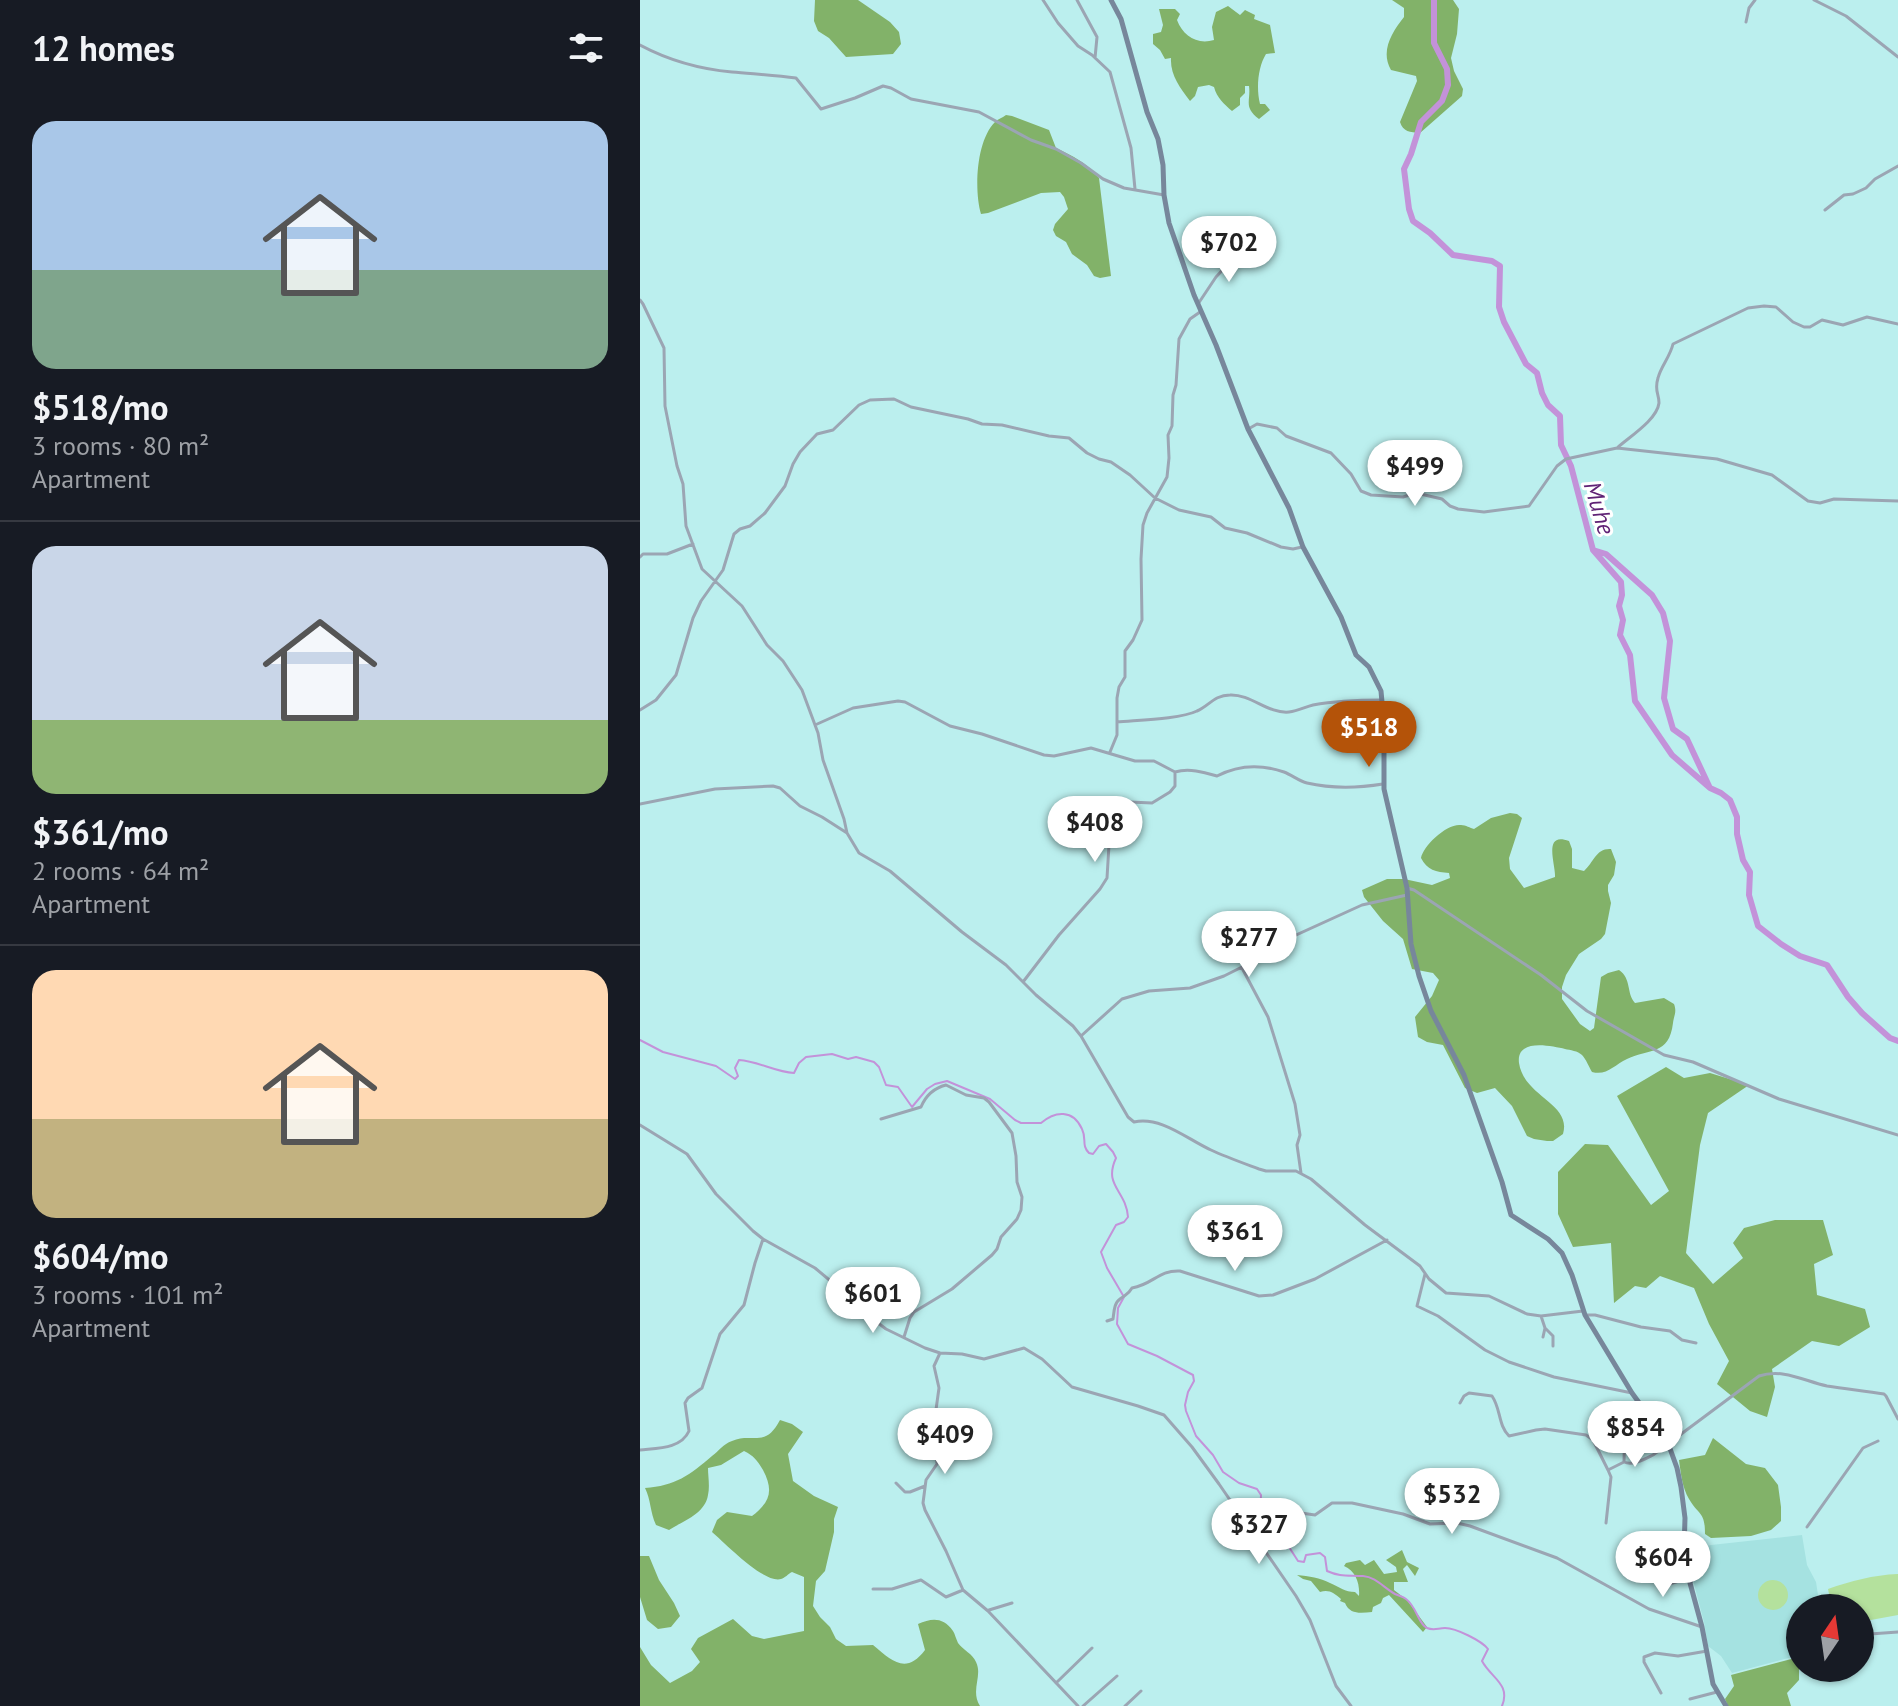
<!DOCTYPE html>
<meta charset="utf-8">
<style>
body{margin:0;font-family:"PT Sans",sans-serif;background:#242831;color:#f1f3f6;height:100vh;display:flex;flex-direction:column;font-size:30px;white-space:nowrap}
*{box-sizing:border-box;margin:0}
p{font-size:26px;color:#9ea1a6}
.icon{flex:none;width:44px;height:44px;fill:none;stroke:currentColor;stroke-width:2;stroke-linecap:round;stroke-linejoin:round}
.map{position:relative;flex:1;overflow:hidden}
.drawer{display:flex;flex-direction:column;background:#171b24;width:640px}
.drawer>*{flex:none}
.needle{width:52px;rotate:13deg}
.fabs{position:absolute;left:1146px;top:1594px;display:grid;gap:16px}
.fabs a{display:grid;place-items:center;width:88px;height:88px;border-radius:50%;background:#171b24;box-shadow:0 2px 6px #0004;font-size:40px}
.price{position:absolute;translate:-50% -68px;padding:0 18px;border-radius:28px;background:#fff;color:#222;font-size:26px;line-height:52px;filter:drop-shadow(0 2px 4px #0008)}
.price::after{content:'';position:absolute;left:50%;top:48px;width:24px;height:18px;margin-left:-12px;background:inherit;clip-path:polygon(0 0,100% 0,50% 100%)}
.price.selected{background:#b45309;color:#fff}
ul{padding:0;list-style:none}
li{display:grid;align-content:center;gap:16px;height:424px;padding:0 32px}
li+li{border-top:2px solid #363941}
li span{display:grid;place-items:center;height:248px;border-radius:24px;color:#555}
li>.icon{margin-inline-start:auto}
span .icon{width:144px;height:144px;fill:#fffc;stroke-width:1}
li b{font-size:34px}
h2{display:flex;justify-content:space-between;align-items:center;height:96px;padding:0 32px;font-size:34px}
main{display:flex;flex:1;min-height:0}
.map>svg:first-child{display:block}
.built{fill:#a5e2e1}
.green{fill:#b4e19d}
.forest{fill:#82b269}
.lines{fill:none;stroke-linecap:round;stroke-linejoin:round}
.stream{stroke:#c392d9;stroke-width:2}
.river{stroke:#c392d9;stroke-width:6}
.minor{stroke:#9ba5b3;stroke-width:3}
.secondary{stroke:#77879b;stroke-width:5}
.labels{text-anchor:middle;stroke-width:6;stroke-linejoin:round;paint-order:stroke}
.water-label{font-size:24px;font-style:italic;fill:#5f2275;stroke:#fff}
</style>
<main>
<section class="drawer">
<h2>12 homes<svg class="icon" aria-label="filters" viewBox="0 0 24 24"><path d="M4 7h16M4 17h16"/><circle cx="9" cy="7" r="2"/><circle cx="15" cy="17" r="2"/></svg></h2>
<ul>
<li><span style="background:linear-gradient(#a9c7e8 60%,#7fa58c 0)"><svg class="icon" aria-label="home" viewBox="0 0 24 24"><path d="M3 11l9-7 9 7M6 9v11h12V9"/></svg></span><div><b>$518/mo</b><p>3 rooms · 80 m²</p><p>Apartment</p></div></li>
<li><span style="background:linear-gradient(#c9d6e8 70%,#8fb573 0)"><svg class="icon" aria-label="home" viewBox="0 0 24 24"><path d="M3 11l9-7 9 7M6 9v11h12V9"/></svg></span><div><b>$361/mo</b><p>2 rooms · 64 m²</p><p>Apartment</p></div></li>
<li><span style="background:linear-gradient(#ffd9b3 60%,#c2b280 0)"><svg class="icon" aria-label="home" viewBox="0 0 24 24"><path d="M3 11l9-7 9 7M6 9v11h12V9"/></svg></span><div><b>$604/mo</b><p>3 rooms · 101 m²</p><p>Apartment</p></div></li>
</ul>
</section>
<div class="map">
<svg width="1258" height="1706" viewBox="0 0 1258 1706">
<rect width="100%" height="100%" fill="#bbefee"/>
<!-- built -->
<path class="built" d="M1162 1535 1167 1565 1176 1582 1180 1608H1160V1655L1092 1673 1081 1656 1068 1646 1064 1622 1048 1561V1551L1071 1545Z"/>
<!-- green -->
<path class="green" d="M1258 1574V1615L1220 1622V1608H1192L1188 1589C1211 1581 1233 1575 1258 1574Z
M1118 1595a15 15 0 1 1 30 0a15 15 0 1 1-30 0Z"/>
<!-- forest -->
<path class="forest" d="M175 0H218L250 22 259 32 261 44 253 54 206 57 189 38 178 31 174 21Z
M752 0H813L819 9 817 34 811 58 814 71 823 89 822 96 780 133C770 132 763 132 760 122L777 81 776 76 751 70C740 51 752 32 764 17V8Z
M588 6 600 15 605 10 615 15 614 19 630 25 635 53 626 54C618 67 616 88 620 104H625L630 110 619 119C603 107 611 101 609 86H605V93L600 98V105L592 111C584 104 577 98 574 87L569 85 558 87 555 96 550 101C540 88 530 75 531 58L525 59 520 50 513 44V34L521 32 523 25 519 9H535L540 14 537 20C543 36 557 45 574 40L572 27 576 12Z
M366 115 372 116 409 130 416 148C433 156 447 163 459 178L471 276 460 278 454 276 447 265 432 254 426 242 416 236 413 230 415 224 428 209 424 197 420 192 401 193 348 213 341 214C334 190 336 141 355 122 358 119 362 118 366 115Z
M870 813 877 814 882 818 869 858 870 869 884 888 915 877C916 865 902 831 929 841L932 849V868L944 871C954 862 956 848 971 849L976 862 974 875 968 885V891L971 903 965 934 961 939 939 954 926 975 922 987V999L940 1024 950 1031 954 1028 961 977 968 973 979 970C992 979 986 993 995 1003L1024 998 1034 1004C1037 1012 1034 1015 1033 1023 1029 1056 1009 1048 987 1059 974 1065 967 1076 952 1072 949 1067 946 1059 942 1055 938 1051 930 1050 925 1049 911 1046 876 1038 879 1063 884 1097 932 1103 923 1134L913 1141H907L894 1139 887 1136 872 1106 855 1088 837 1093 825 1088 803 1045 787 1042 778 1037 775 1017 792 996 799 980 793 973 772 969 763 939 743 921 724 897 722 890 747 879H764L792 885 810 878 809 873C796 872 787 870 781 858 783 846 807 823 821 825 826 825 830 828 834 829L851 818Z
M1026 1067 1044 1078 1070 1073 1109 1085 1068 1113 1060 1145 1046 1253 1073 1284 1103 1258 1093 1243 1104 1228 1135 1220H1183L1193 1255 1174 1264 1177 1295 1225 1309 1230 1327 1199 1346 1172 1341 1132 1369 1135 1387 1127 1417 1110 1411 1077 1384 1089 1361 1069 1324 1054 1288 1020 1276 1006 1288 995 1286 974 1303 971 1243 933 1247 918 1214V1172L945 1144 968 1145 1011 1205 1029 1191 977 1096Z
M140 1420 152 1424 163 1432 148 1454 153 1481 174 1496 198 1507 194 1519V1532L185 1571 176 1581 173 1606 180 1617 190 1627 196 1639 206 1646 233 1645C252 1661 266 1675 285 1650L278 1624C292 1618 303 1617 313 1631 315 1634 316 1639 318 1643 323 1650 333 1654 336 1662 343 1676 330 1690 340 1706H0V1647L11 1665 30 1683 52 1671 60 1662 51 1649 58 1638 93 1619 112 1636 124 1639 164 1631V1577L152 1572C148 1574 145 1578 141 1579 124 1584 85 1543 72 1532L77 1520 87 1512 112 1516C130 1502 134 1491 123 1470 117 1460 114 1456 104 1451L81 1465 68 1468C68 1476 70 1486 68 1495 65 1514 43 1521 29 1530L16 1525C10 1512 11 1500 5 1488 35 1486 50 1475 72 1456 79 1451 83 1444 92 1441 112 1432 125 1449 140 1420Z
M1073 1438 1106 1464 1125 1468 1138 1485 1141 1507V1521L1131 1530 1111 1536 1071 1538 1065 1534C1065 1511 1059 1516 1049 1499 1042 1487 1041 1474 1039 1460L1065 1455Z
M762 1550 767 1562 779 1568 775 1576 767 1565 763 1569 768 1582H754V1590L767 1600 787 1627 783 1632 749 1595 743 1598 741 1603 733 1607 732 1612C721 1613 710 1615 705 1603L700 1601 701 1599C694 1593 689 1589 680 1592L671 1581 663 1579 657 1575C669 1576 680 1578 690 1583 699 1587 705 1592 715 1592L719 1596C720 1584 716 1571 704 1566L706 1563 720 1560 725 1565 734 1560 744 1574 757 1572 756 1567 746 1560Z
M0 1556H9L19 1580 34 1603 40 1616 31 1627 18 1629 7 1620 0 1597Z
M1159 1657V1680L1147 1693 1151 1706H1088L1085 1699 1094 1686 1091 1675Z"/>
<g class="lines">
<!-- stream -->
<path class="stream" d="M0 1040 23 1052 76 1066 95 1079 98 1076 95 1068 99 1060C118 1061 135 1072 154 1073L159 1063 166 1057 192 1054 208 1059 216 1057 234 1062 239 1067 246 1085 258 1087 272 1107 287 1089 295 1084 307 1081 350 1099 375 1120 381 1123H401C415 1111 433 1109 442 1129 447 1139 441 1145 449 1153L453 1154 459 1146 466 1144 473 1152 476 1158C463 1186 486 1190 488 1217L484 1222 476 1225 461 1252 467 1268 484 1297 478 1308 477 1324 488 1344 517 1356 553 1375 554 1381 548 1392 545 1405 546 1411 556 1436 573 1455 583 1472 599 1483 617 1489 621 1495 620 1515 623 1521 640 1533 658 1561 664 1562 666 1555 680 1553 685 1557 687 1571C700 1577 709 1575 723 1576 736 1577 744 1588 755 1594 759 1596 763 1596 766 1599 777 1607 778 1624 787 1628 794 1631 798 1628 805 1628 816 1628 842 1641 848 1649L842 1661C851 1678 871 1684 862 1706"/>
<!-- river -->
<path class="river" d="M794 0V43L807 69 808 85 802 101 781 122 771 154 764 169 769 209 773 221 790 233 813 255 852 261 860 266 859 307 864 322 886 364 897 373 902 393 908 405 920 416 921 445 931 466 953 550 981 582 982 595 979 606 983 620 980 635 990 655 995 701 1032 755 1070 788 1081 793 1090 800 1097 817V834L1103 860 1110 872 1109 895 1118 926 1141 944 1160 956 1187 965 1208 997 1222 1013 1250 1038 1258 1041
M953 550 966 554 1012 595 1023 613 1030 641 1024 698 1033 729 1047 739 1069 786"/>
<!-- minor -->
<path class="minor" d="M403 0 418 23 438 46 452 55 470 72 491 148 495 189
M437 0 457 37 455 58
M1174 0 1206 16 1258 57
M1106 22 1109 8 1115 0
M0 45C28 60 60 69 92 72 113 74 134 75 156 78L181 109 215 98 243 86 251 88 271 99 339 112 391 140 416 149 441 163 463 179 484 188 524 195
M1185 210 1204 195 1213 194 1226 188 1235 179 1258 166
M0 300 3 304 24 348 25 406 37 466 43 484 46 526 62 569 102 606 127 645 143 661 162 690 178 733 183 760 204 819 207 833 219 853 250 871 322 932 366 965 396 995 433 1026 441 1036 488 1117 494 1122C521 1116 547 1139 571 1150 586 1157 603 1163 619 1169L626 1171H656L671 1179 725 1225 780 1266 789 1279 806 1293 849 1296 887 1314 901 1316 943 1311
M558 304 576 277 603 248
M610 428 617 424 637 428 646 436 691 453 711 474 721 491 731 495 763 497 776 493 802 499 810 506 818 509 844 512 889 506 917 466 926 459 977 448 1077 459 1132 475 1168 501 1180 503 1194 499 1258 501
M977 448C989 437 1017 420 1019 403 1019 393 1014 391 1018 378 1021 366 1030 357 1033 344L1108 308 1124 306 1136 307 1153 322 1164 327H1170L1182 320 1203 325 1227 317 1258 324
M0 557 3 554H27L53 544
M0 710 16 700 36 675 53 618 61 601 83 570 94 534 100 529 110 526 125 513 145 486 153 464 160 452 177 434 193 430 219 405 230 400 254 399 271 407 328 419 342 424 362 425 409 436 429 438 447 453 459 459 471 462 490 475 515 498 539 510 571 517 585 528 607 533 641 547 653 549 662 547
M477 722C498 720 540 719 557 711 569 706 574 695 590 695 611 694 628 714 649 712 658 711 665 707 673 705 695 701 720 700 742 700
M175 725 213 708 258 701 265 702 310 726 342 734 404 755 414 756 451 748 495 761H514L535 772C549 768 563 772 577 776 598 765 621 764 644 772 652 775 659 781 667 783 693 789 718 788 743 784
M470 752 477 735V698L479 687 485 677V651L493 640 502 620 501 559 503 525 507 513 527 477 529 458 528 435 532 426 533 395 536 385 539 339 550 319 560 312
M0 804 75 789 133 786 140 788 160 806 182 817 207 833
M767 888 774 890 901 975 947 1011 1024 1055 1053 1062 1139 1099 1258 1135
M602 968 628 1017 655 1104 660 1135 657 1145 661 1173
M383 982 419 935 460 889 467 878 469 845 479 810 484 805 490 802 512 803 530 792 535 786V772
M441 1036 482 999 509 991 550 988 584 976 602 967 621 951 722 905 767 895
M241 1119 281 1107C286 1095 294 1088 306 1085L326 1095 344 1098 349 1102 372 1133 376 1156 377 1182 382 1197 381 1210 377 1219 361 1237 357 1249 352 1255 312 1289 274 1312 270 1318 264 1337
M0 1125 47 1154 76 1194 113 1231 123 1239 175 1268 193 1283 213 1304 246 1329 285 1348 300 1353 322 1354 344 1359 384 1348 402 1359 432 1387 498 1406 524 1415 552 1447 579 1484 656 1596 670 1620 696 1686 711 1706
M785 1274 777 1306 798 1316 845 1350 869 1362 914 1377 992 1393
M945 1315H955L1001 1327 1030 1331 1042 1340 1056 1343
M901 1316 905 1328 903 1337
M467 1321 473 1319C474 1312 474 1303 480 1299 486 1294 488 1295 492 1288 514 1284 518 1270 540 1271L619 1296 633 1295 675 1279 747 1240
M905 1328 913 1336V1346
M300 1353 294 1366 299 1388 294 1424 297 1464 286 1480 283 1503 285 1510 306 1551 323 1590 348 1611 438 1706
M820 1403 824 1396 829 1393 852 1396C861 1409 858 1425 869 1436L896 1430 905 1429 946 1435 953 1440 968 1470
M0 1450C17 1448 41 1449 49 1431L45 1403 48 1398 62 1388 80 1334 104 1305 115 1263 123 1239
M984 1462C993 1466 1005 1459 1013 1455L1119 1376C1143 1368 1164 1381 1187 1386 1206 1389 1225 1391 1244 1394L1246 1396 1258 1419
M256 1483 265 1492H270L285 1486
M647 1511 675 1515 692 1503H712L763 1514 790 1524 817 1523 830 1526 917 1558 1009 1609 1062 1627
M966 1523 971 1477 968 1470 984 1462C984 1440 987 1423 999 1405
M1167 1527 1223 1448 1238 1441
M1023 1586 1052 1577
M233 1589H252L281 1580 306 1597 323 1590
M349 1610 372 1603
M1220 1633 1230 1634 1258 1632
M416 1683 452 1648
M1021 1693 1004 1662V1657L1015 1653 1038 1656 1067 1651
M1050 1699 1077 1692
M443 1706 477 1676
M485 1706 501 1691"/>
<!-- secondary -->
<path class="secondary" d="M471 0 481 19 507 112 518 139 523 165 524 195 529 223 554 295 576 345 608 429 649 508 663 547 701 617 716 655 729 667 741 691 744 724V789L767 888 771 944 779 976 791 1011 824 1075 862 1182 871 1215 908 1239 922 1253 932 1275 945 1315 992 1393 1000 1404 1019 1423 1028 1443 1037 1468 1041 1487 1045 1518 1044 1551 1052 1577 1050 1583 1062 1627 1073 1684 1086 1706"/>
</g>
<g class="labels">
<!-- water labels -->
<g class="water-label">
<text transform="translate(959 508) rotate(73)" y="8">Muhe</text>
</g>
</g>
</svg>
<div class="fabs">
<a><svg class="needle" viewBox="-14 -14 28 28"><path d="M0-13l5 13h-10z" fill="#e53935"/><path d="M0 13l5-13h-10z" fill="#9ea1a6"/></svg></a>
</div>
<b class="price" style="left:589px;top:284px">$702</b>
<b class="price" style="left:775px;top:508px">$499</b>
<b class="price selected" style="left:729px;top:769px">$518</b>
<b class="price" style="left:455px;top:864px">$408</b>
<b class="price" style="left:609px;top:979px">$277</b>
<b class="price" style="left:595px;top:1273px">$361</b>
<b class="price" style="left:233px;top:1335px">$601</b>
<b class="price" style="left:995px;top:1469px">$854</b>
<b class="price" style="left:305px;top:1476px">$409</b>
<b class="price" style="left:812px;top:1536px">$532</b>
<b class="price" style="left:619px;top:1566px">$327</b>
<b class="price" style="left:1023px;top:1599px">$604</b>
</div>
</main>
